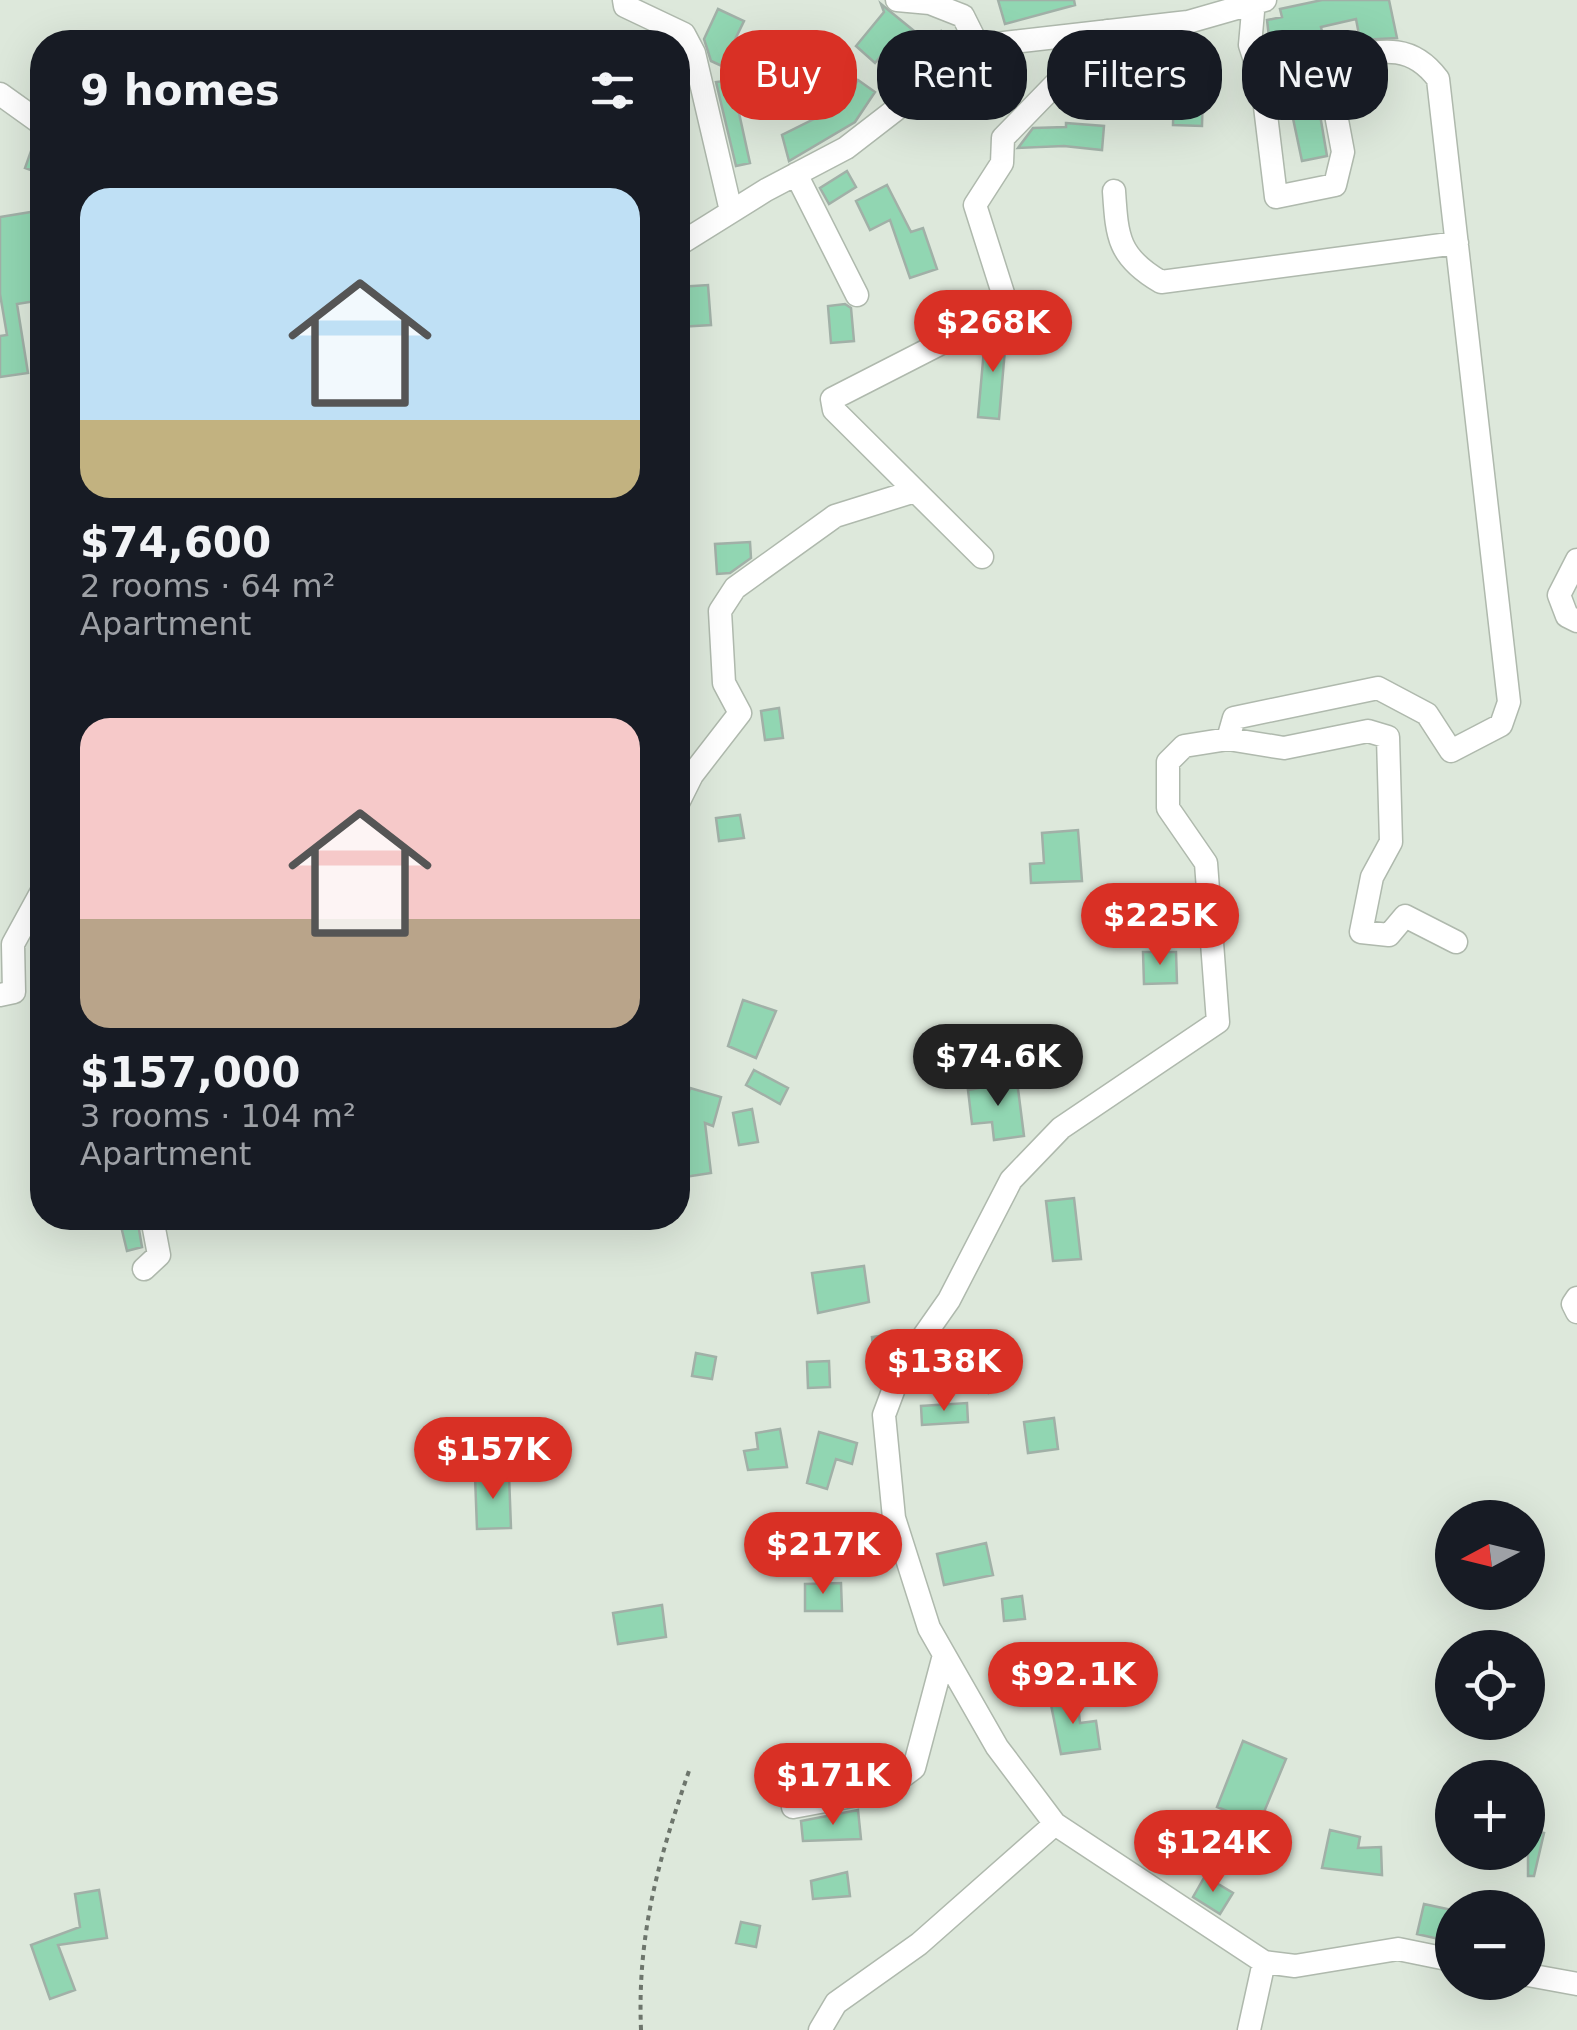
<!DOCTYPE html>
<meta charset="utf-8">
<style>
body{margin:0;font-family:"DejaVu Sans",sans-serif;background:#242831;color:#f1f3f6;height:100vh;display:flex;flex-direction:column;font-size:38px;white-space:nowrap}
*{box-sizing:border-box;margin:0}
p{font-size:32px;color:#9ea1a6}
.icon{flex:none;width:55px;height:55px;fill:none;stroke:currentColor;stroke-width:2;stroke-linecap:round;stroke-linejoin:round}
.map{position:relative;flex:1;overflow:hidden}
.sheet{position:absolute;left:30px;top:30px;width:660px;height:1200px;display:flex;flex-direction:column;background:#171b24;border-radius:40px;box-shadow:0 10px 40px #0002}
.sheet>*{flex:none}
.guide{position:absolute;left:720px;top:30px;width:705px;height:90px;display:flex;gap:20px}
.needle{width:65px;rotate:263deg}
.buttons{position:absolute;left:1435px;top:1500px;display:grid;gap:20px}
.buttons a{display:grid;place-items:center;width:110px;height:110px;border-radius:50%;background:#171b24;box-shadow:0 10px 40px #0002;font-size:50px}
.price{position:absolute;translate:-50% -85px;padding:0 22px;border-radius:35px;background:#d93025;color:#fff;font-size:32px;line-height:65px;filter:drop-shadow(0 2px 5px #0008)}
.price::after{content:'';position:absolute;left:50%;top:60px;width:30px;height:22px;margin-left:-15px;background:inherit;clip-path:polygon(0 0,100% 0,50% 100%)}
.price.on{background:#222;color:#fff}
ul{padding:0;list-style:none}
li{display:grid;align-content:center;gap:20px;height:530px;padding:0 50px}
li span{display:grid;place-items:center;height:310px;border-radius:30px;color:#555}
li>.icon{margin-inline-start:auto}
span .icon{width:180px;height:180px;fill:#fffc;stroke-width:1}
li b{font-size:42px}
h2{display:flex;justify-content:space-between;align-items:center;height:120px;padding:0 50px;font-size:42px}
.chip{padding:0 35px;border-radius:40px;background:#171b24;box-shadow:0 10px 40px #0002;font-size:35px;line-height:90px}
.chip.on{background:#d93025;color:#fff}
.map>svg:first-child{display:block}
.building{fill:#91d6b2;stroke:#a1b0a7;stroke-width:2.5}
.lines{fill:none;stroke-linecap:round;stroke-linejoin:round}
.street-casing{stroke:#afb9ad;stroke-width:25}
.path{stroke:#6d756c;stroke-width:4;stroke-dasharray:5 5;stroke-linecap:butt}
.street{stroke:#fff;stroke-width:22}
</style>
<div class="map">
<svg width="1577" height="2030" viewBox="0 0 1577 2030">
<rect width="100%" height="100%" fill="#dde8db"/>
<!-- building -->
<path class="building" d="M998 0H1074L1075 5 1005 24Z
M1322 0H1389L1397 38 1360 40 1356 19 1321 27 1324 41 1299 46 1300 54 1272 63 1267 20 1282 17 1280 9Z
M881 4 924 39 941 31 949 49 910 79 895 39 875 63 856 46 884 12Z
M718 9 744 21 722 66 711 61 704 39Z
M1123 50 1204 54 1202 126 1173 125 1174 79 1122 77Z
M742 79 746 112 739 113 750 163 736 166 716 82Z
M858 80 875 92 855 122 789 161 782 135 842 105Z
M1306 83 1312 84 1317 97 1327 156 1302 161 1287 90Z
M1066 123 1104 126 1102 150 1064 146 1018 148 1033 128 1066 127Z
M36 137 42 139V174L25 168Z
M847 171 856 187 829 204 820 188Z
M887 185 911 232 923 228 937 269 910 278 890 220 870 230 856 201Z
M37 211 42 247 38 251 42 300 17 304 28 373 0 377V336L7 335 0 294V217Z
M708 285 711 325 679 327 678 287Z
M845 304 851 308 854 341 831 343 828 306Z
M1007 326 999 419 978 417 985 338Z
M750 542 751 558 730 573 717 574 715 544Z
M779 708 783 738 765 740 761 711Z
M740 815 744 838 719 841 716 818Z
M1078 830 1082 881 1031 883 1030 864 1044 863 1042 833Z
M1143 952H1176L1177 983 1144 984Z
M743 1000 776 1011 756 1058 728 1046Z
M754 1070 788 1088 780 1104 746 1085Z
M1017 1081 1024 1136 994 1140 992 1122 972 1124 968 1090Z
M690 1088 721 1097 713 1126 705 1123 711 1173 678 1178V1097L688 1096Z
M752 1109 758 1142 739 1145 733 1113Z
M1074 1198 1081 1259 1053 1261 1046 1201Z
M137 1218 142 1247 127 1251 120 1222Z
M864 1266 869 1302 818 1313 812 1273Z
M900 1333 895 1350 874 1353 872 1337Z
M696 1353 716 1357 712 1379 692 1376Z
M952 1359 994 1374 988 1393 945 1378Z
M829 1361 830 1387 808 1388 807 1362Z
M967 1403 968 1422 922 1425 921 1406Z
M1054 1418 1058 1449 1028 1453 1024 1422Z
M780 1429 787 1467 748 1470 744 1451 758 1449 756 1433Z
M819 1432 857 1443 852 1464 836 1459 827 1489 807 1483Z
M509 1475 511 1528 477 1529 475 1476Z
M986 1543 993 1575 944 1585 937 1554Z
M841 1583 842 1611H805V1584Z
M1022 1596 1025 1619 1004 1621 1002 1599Z
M662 1605 666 1637 618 1644 613 1613Z
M1077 1696 1080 1723 1096 1721 1100 1749 1061 1754 1050 1700Z
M1243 1741 1286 1759 1259 1824 1217 1807Z
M858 1810 861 1839 803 1841 801 1821Z
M1330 1830 1360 1837 1358 1848 1381 1847 1382 1875 1322 1868Z
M1528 1830 1544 1833 1534 1876H1528Z
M847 1872 850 1896 813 1899 811 1881Z
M1205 1876 1233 1893 1220 1914 1193 1897Z
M99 1890 107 1938 58 1945 75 1990 50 1999 31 1945 80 1927 75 1894Z
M1424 1904 1452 1910V1942L1417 1934Z
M741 1922 760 1926 756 1947 736 1943Z"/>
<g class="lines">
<!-- street casing -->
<g class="street-casing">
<path id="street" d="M624 0 625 6 684 34 694 53 731 211
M1254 0 1250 45 1262 82 1276 197 1335 185 1343 152 1326 61 1262 82
M978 46 1188 22 1265 0
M0 94 42 124
M796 174 857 295
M1114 191C1117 237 1118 257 1161 282L1457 243
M678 245 766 190 846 148 978 46 963 16 930 3 897 0
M982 557 834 410 832 399 1008 309 975 205 1002 163 1003 138 1107 31
M1577 560 1559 595 1567 616 1577 621
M1228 739 1234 718 1378 688 1427 714 1451 751 1501 725 1509 702 1438 79C1407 37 1372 54 1326 61
M678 803 692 775 740 713 724 683 720 611 735 588 835 516 915 491
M0 995 14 992 13 944 42 891
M144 1269 159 1255 152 1218
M1577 1298 1573 1304 1577 1312
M793 1807 884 1790 914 1768 944 1655
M1452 1960 1398 1949 1295 1966 1264 1962 1055 1824 997 1747 929 1628 894 1518 884 1415 902 1367 949 1300 1011 1180 1061 1128 1218 1022 1206 863 1168 808V762L1184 746 1228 739 1284 748 1368 731 1388 737 1391 842 1372 877 1361 932 1389 935 1405 916 1456 942
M1528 1975 1577 1984
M820 2030 836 2003 919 1944 1055 1824
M1249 2030 1264 1962"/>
</g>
<!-- path -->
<path class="path" d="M641 2030C637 1933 659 1858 690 1768"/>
<!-- street -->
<use href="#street" class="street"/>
</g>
</svg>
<div class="buttons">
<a><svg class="needle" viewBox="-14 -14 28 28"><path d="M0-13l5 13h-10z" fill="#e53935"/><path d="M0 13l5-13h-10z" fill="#9ea1a6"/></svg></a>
<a><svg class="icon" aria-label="locate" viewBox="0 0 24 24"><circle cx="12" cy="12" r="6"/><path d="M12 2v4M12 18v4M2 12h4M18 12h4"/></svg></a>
<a>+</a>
<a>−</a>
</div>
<b class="price" style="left:993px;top:375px">$268K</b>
<b class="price" style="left:1160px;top:968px">$225K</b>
<b class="price on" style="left:998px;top:1109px">$74.6K</b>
<b class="price" style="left:944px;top:1414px">$138K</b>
<b class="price" style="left:493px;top:1502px">$157K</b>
<b class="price" style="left:823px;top:1597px">$217K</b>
<b class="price" style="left:1073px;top:1727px">$92.1K</b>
<b class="price" style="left:833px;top:1828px">$171K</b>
<b class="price" style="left:1213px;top:1895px">$124K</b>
<div class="guide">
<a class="chip on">Buy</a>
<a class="chip">Rent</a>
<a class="chip">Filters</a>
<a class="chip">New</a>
</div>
<section class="sheet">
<h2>9 homes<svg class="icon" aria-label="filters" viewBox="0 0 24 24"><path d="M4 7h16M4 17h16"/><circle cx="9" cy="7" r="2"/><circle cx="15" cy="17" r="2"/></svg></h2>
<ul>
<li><span style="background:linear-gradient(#bfe0f5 75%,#c2b280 0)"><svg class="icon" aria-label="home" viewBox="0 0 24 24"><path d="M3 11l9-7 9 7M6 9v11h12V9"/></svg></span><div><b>$74,600</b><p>2 rooms · 64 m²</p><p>Apartment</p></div></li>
<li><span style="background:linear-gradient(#f6c9c9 65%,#b9a48a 0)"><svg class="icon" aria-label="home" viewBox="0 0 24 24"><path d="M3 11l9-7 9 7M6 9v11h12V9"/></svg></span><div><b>$157,000</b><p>3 rooms · 104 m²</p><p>Apartment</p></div></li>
</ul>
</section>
</div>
